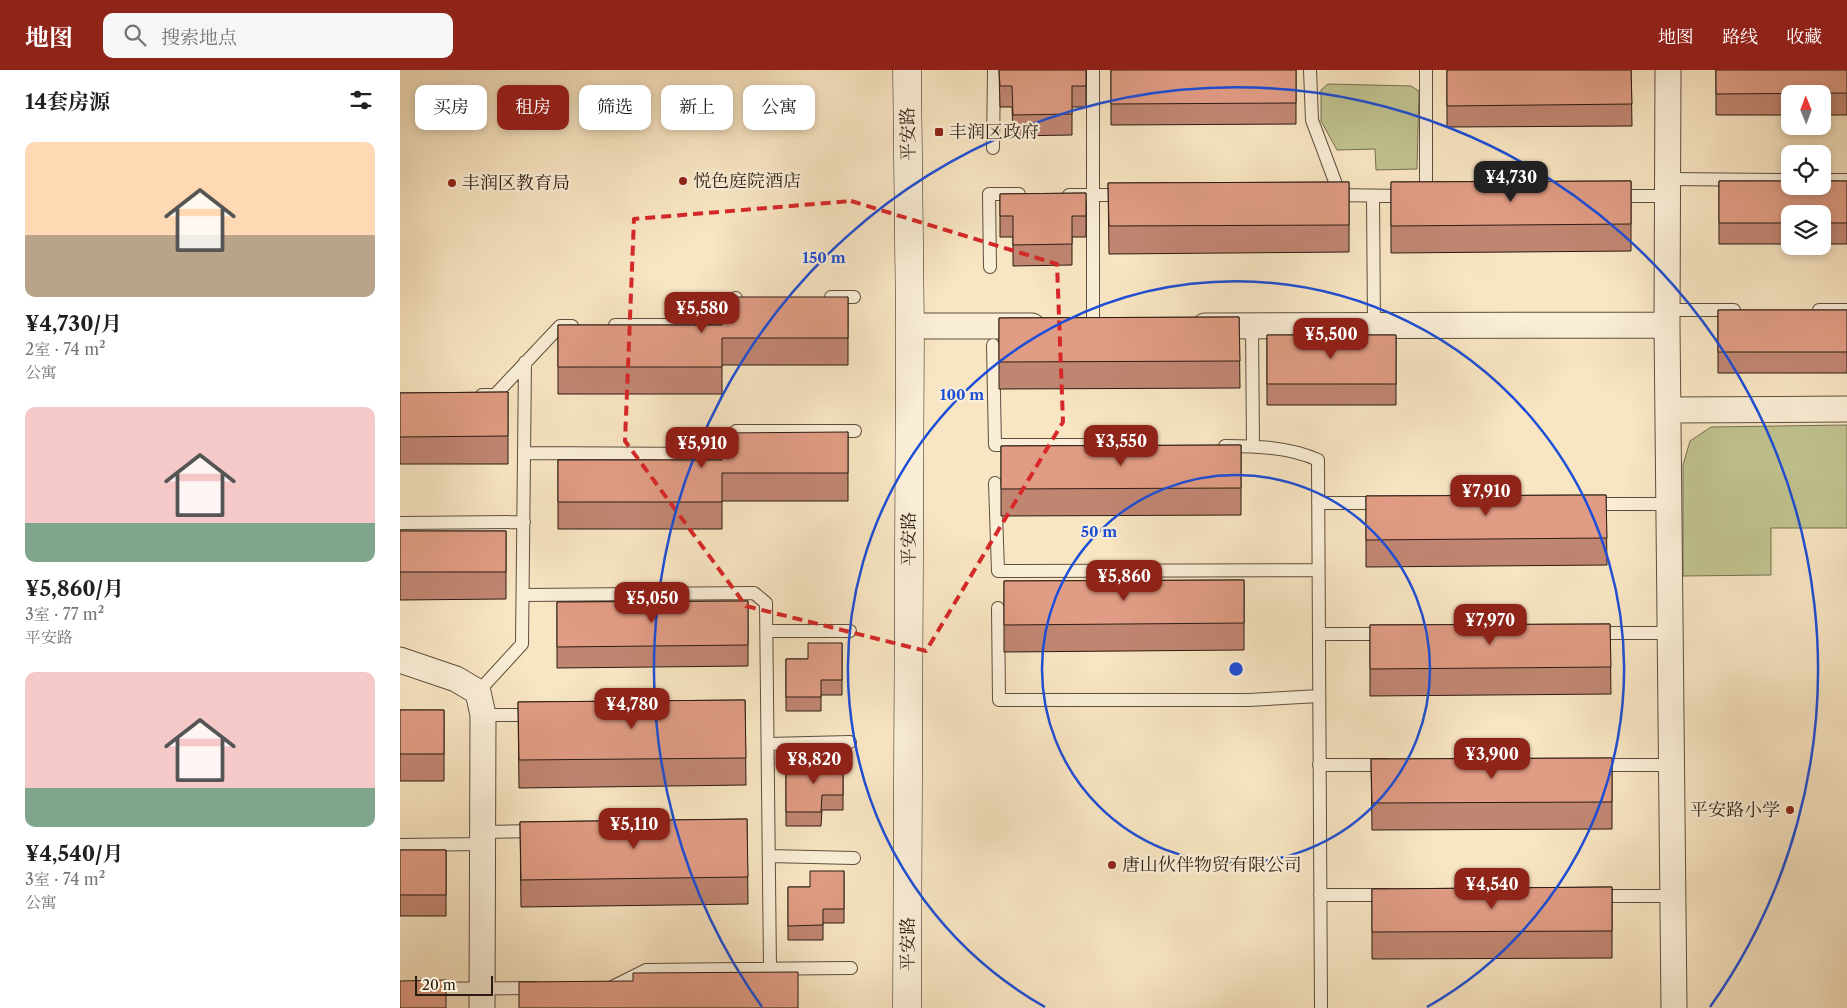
<!DOCTYPE html>
<html lang="zh">
<meta charset="utf-8">
<style>
body{margin:0;font-family:"Libre Caslon Text","Noto Serif SC",serif;background:#f6f6f6;color:#202124;height:100vh;display:flex;flex-direction:column;font-size:19px;white-space:nowrap}
*{box-sizing:border-box;margin:0}
p{font-size:16px;color:#757577}
.icon{flex:none;width:28px;height:28px;fill:none;stroke:currentColor;stroke-width:2;stroke-linecap:round;stroke-linejoin:round}
.map{position:relative;flex:1;overflow:hidden}
.drawer{display:flex;flex-direction:column;background:#fff;width:400px}
.drawer>*{flex:none}
.guide{position:absolute;left:15px;top:15px;width:475px;height:45px;display:flex;gap:10px}
.needle{width:32px;rotate:359deg}
.controls{position:absolute;left:1381px;top:15px;display:grid;gap:10px}
.controls a{display:grid;place-items:center;width:50px;height:50px;border-radius:10px;background:#fff;box-shadow:0 2px 8px #0003;font-size:25px}
.scale{position:absolute;left:15px;bottom:12px;width:78px;box-sizing:border-box;padding-left:5px;border:2px solid #2b1c12;border-top:0;font-size:14px;line-height:18px;white-space:nowrap;color:#2b1c12;-webkit-text-stroke:4px #faeed7;paint-order:stroke}
.price{position:absolute;translate:-50% -42px;padding:0 11px;border-radius:10px;background:#8f2418;color:#fff;font-size:16px;line-height:32px;filter:drop-shadow(0 1px 2px #0008)}
.price::after{content:'';position:absolute;left:50%;top:30px;width:15px;height:11px;margin-left:-8px;background:inherit;clip-path:polygon(0 0,100% 0,50% 100%)}
.price.selected{background:#222;color:#fff}
ul{padding:0;list-style:none}
li{display:grid;align-content:center;gap:10px;height:265px;padding:0 25px}
li span{display:grid;place-items:center;height:155px;border-radius:10px;color:#555}
li>.icon{margin-inline-start:auto}
span .icon{width:90px;height:90px;fill:#fffc;stroke-width:1}
li b{font-size:21px}
h2{display:flex;justify-content:space-between;align-items:center;height:60px;padding:0 25px;font-size:21px}
.pill{padding:0 18px;border-radius:10px;background:#fff;box-shadow:0 2px 8px #0003;font-size:18px;line-height:45px}
.pill.selected{background:#8f2418;color:#fff}
header{display:flex;align-items:center;gap:30px;box-sizing:border-box;height:70px;padding:0 25px;background:#8f2418;color:#fff}
header strong{font-size:24px}
nav{display:flex;gap:28px;margin-inline-start:auto;font-size:18px}
.search{width:350px;height:45px;background:#f6f6f6;display:flex;align-items:center;gap:12px;box-sizing:border-box;padding:0 18px;border-radius:10px;color:#757577;font-size:19px}
main{display:flex;flex:1;min-height:0}
.map>svg:first-child{display:block}
.green{fill:#c0c390;stroke:#767051}
.lines{fill:none;stroke-linecap:round;stroke-linejoin:round}
.lane-casing{stroke:#5e4e3e;stroke-width:14}
.street-casing{stroke:#5e4e3e;stroke-width:27}
.secondary-casing{stroke:#2b1c12;stroke-width:29}
.lane{stroke:#faeed7;stroke-width:12}
.street{stroke:#faeed7;stroke-width:25}
.secondary{stroke:#faeed7;stroke-width:28}
.wall{fill:#c18672;stroke:#2b1c12}
.building{fill:#e09c84;stroke:#2b1c12}
.marked{fill:none;stroke:#d62828;stroke-width:4;stroke-dasharray:10 6;stroke-linejoin:round}
.ring{fill:none;stroke:#1d4ed8;stroke-width:2.5}
.poi-dot{fill:#8f2418;stroke:#faeed7;stroke-width:2}
.labels{text-anchor:middle;stroke-width:4.5;stroke-linejoin:round;paint-order:stroke}
.poi-label{font-size:18px;fill:#2b1c12;stroke:#faeed7;text-anchor:start}
.street-label{font-size:18px;fill:#2b1c12;stroke:#faeed7}
.centre{fill:#1d4ed8;stroke:#faeed7;stroke-width:2.5}
.ring-label{font-size:15px;text-anchor:middle;font-weight:bold;fill:#1d4ed8;stroke:#faeed7;stroke-width:4.5;stroke-linejoin:round;paint-order:stroke}
</style>
<header>
<strong>地图</strong>
<div class="search"><svg class="icon" aria-label="search" viewBox="0 0 24 24"><circle cx="10" cy="10" r="6"/><path d="M15 15l6 6"/></svg>搜索地点</div>
<nav><a>地图</a><a>路线</a><a>收藏</a></nav>
</header>
<main>
<section class="drawer">
<h2>14套房源<svg class="icon" aria-label="filters" viewBox="0 0 24 24"><path d="M4 7h16M4 17h16"/><circle cx="9" cy="7" r="2"/><circle cx="15" cy="17" r="2"/></svg></h2>
<ul>
<li><span style="background:linear-gradient(#ffd9b3 60%,#b9a48a 0)"><svg class="icon" aria-label="home" viewBox="0 0 24 24"><path d="M3 11l9-7 9 7M6 9v11h12V9"/></svg></span><div><b>¥4,730/月</b><p>2室 · 74 m²</p><p>公寓</p></div></li>
<li><span style="background:linear-gradient(#f6c9c9 75%,#7fa58c 0)"><svg class="icon" aria-label="home" viewBox="0 0 24 24"><path d="M3 11l9-7 9 7M6 9v11h12V9"/></svg></span><div><b>¥5,860/月</b><p>3室 · 77 m²</p><p>平安路</p></div></li>
<li><span style="background:linear-gradient(#f6c9c9 75%,#7fa58c 0)"><svg class="icon" aria-label="home" viewBox="0 0 24 24"><path d="M3 11l9-7 9 7M6 9v11h12V9"/></svg></span><div><b>¥4,540/月</b><p>3室 · 74 m²</p><p>公寓</p></div></li>
</ul>
</section>
<div class="map">
<svg width="1447" height="938" viewBox="0 0 1447 938">
<rect width="100%" height="100%" fill="#f8e5c2"/>
<filter id="stains"><feTurbulence type="fractalNoise" baseFrequency=".004" numOctaves="4"/><feColorMatrix values="0 0 0 0 .2 0 0 0 0 .09 0 0 0 0 .02 0 0 0 .5 -.17"/></filter>
<radialGradient id="worn" r=".72"><stop offset=".6" stop-color="#630" stop-opacity="0"/><stop offset="1" stop-color="#630" stop-opacity=".3"/></radialGradient>
<!-- green -->
<path class="green" d="M928 14 1011 16 1019 21 1017 99 976 100 975 79 937 80 921 51V20Z
M1447 355V458H1371V505L1283 506V395L1290 371 1311 357Z"/>
<g class="lines">
<!-- lane casing -->
<g class="lane-casing">
<path id="lane" d="M910 0 912 50 940 125
M1026 0V126
M593 78 594 0
M1268 109 1390 110
M1422 110H1447
M669 125H724
M932 125 1007 126
M973 126 974 255
M1214 126H1267
M590 197 589 124H619
M431 227H454
M1269 240H1334
M1419 240H1447
M215 255H299L332 229 336 228
M693 256V0
M852 256 853 376
M593 275 595 375H708
M82 325H95L160 256H172
M825 376C855 376 890 377 918 390L921 938
M125 383 305 384 336 361H455
M595 413 598 501 918 500
M918 433H983
M1191 434H1270
M0 453 124 452
M123 525 354 523 366 533 370 899
M598 538 599 630H849L919 626
M367 561H450
M1195 563H1271
M920 564H987
M78 622 122 574 125 292
M83 645H135
M368 674 450 672
M919 695H987
M1194 695H1272
M83 762 138 761
M0 775 82 774
M369 786 454 788
M920 825H988
M1195 826H1273
M210 918 246 900 451 898
M0 919 135 918"/>
</g>
<!-- street casing -->
<g class="street-casing">
<path id="street" d="M1268 0 1267 255 1274 938
M510 256H632
M805 256 1267 255
M1269 340 1447 339
M0 590 56 609 78 622 83 645 82 938"/>
</g>
<!-- secondary casing -->
<g class="secondary-casing">
<path id="secondary" d="M507 0 510 256 507 938"/>
</g>
<!-- lane -->
<use href="#lane" class="lane"/>
<!-- street -->
<use href="#street" class="street"/>
<!-- secondary -->
<use href="#secondary" class="secondary"/>
</g>
<!-- wall -->
<path class="wall" d="M599 0H686V37H672V65L613 66 612 37H600Z
M711 0H896V54L711 55Z
M1047 0H1231L1232 56 1047 57Z
M1316 0H1447V45H1422V24H1390V45H1316Z
M1231 111V181L991 183V112Z
M1319 111H1447V174H1422V144H1390V174H1319Z
M949 112V182L709 184 708 113Z
M686 123V167H672V195L613 196V167H600V124Z
M448 227V295H322V324H158V255H322Z
M1318 240H1447V303H1318Z
M839 247 840 318 599 319V248Z
M867 265H996V335H867Z
M108 322V394H0V323Z
M448 362V431H322V459H158V390H321Z
M841 375V445L601 446V376Z
M1206 425 1207 495 966 497V426Z
M0 461H106V529L0 530Z
M844 510V580L604 582V511Z
M348 531V596L157 598V532Z
M1210 554 1211 624 970 626V555Z
M442 573V625H421V641H386V589H408Z
M345 630 346 715 119 718 118 632Z
M0 640H44V711H0Z
M443 688V740H422L421 756H386V704H409Z
M1212 688V759L972 760 971 689Z
M347 749 348 834 121 837 120 752Z
M0 780H46V846H0Z
M444 801V853H423V870H388V817H410Z
M1212 817V888L972 889V819Z"/>
<!-- building -->
<path class="building" d="M599 0H686V16H672V44L613 45 612 16H600Z
M711 0H896V33L711 34Z
M1047 0H1231L1232 34 1047 36Z
M1316 0H1447V23L1316 24Z
M1231 111V154L991 156V112Z
M1319 111H1390V116H1422V111H1447V153H1422V144H1390V153H1319Z
M949 112V155L709 156 708 113Z
M686 123V146H672V174L613 175V146H600V124Z
M322 227H448V268H322V297H158V255H322Z
M1318 240H1447V282H1318Z
M839 247 840 291 599 292V248Z
M867 265H996V314H867Z
M108 322V366L0 367V323Z
M448 362V403H322V432H158V390H322L321 363Z
M841 375V418L601 419V376Z
M1206 425 1207 468 966 470V426Z
M0 461H106V502H0Z
M844 510V553L604 555V511Z
M348 531V575L157 577V532Z
M1210 554 1211 597 970 599V555Z
M408 573H442V610H421V627H386V589H408Z
M345 630 346 688 119 690 118 632Z
M0 640H44V684H0Z
M409 688H443V725H422L421 742H386V704H409Z
M1212 688V732L972 733 971 689Z
M347 749 348 807 121 810 120 752Z
M0 780H46V825H0Z
M410 801H444V839H423V855L388 856V817H410Z
M1212 817V861L972 862V819Z
M398 902V938H119V912L233 911V903Z
M46 910V938H0V911Z"/>
<!-- marked area -->
<path class="marked" d="M451 131 657 194 663 352 526 581 346 536 225 371 234 149Z"/>
<!-- distance rings -->
<g class="ring">
<circle cx="836" cy="599" r="194"/>
<path d="M645 937A388 388 0 1 1 1027 937"/>
<path d="M362 937A582 582 0 1 1 1310 937"/>
</g>
<!-- markers -->
<g class="poi-dot">
<rect x="534" y="57" width="10" height="10" rx="2.5"/>
<circle cx="283" cy="111" r="5"/>
<circle cx="52" cy="113" r="5"/>
<circle cx="1390" cy="740" r="5"/>
<circle cx="712" cy="795" r="5"/>
</g>
<g class="labels">
<!-- poi labels -->
<g class="poi-label">
<text x="549" y="68">丰润区政府</text>
<text x="293" y="117">悦色庭院酒店</text>
<text x="62" y="119">丰润区教育局</text>
<text x="1380" y="746" text-anchor="end">平安路小学</text>
<text x="722" y="801">唐山伙伴物贸有限公司</text>
</g>
<!-- street labels -->
<g class="street-label">
<text transform="translate(508 64) rotate(-91)" y="6">平安路</text>
<text transform="translate(509 469) rotate(-90)" y="6">平安路</text>
<text transform="translate(508 874) rotate(-90)" y="6">平安路</text>
</g>
</g>
<circle cx="836" cy="599" r="8" class="centre"/>
<g class="ring-label">
<text x="424" y="193">150 m</text>
<text x="562" y="330">100 m</text>
<text x="699" y="467">50 m</text>
</g>
<rect width="100%" height="100%" filter="url(#stains)"/>
<rect width="100%" height="100%" fill="url(#worn)"/>
</svg>
<div class="controls">
<a><svg class="needle" viewBox="-14 -14 28 28"><path d="M0-13l5 13h-10z" fill="#e53935"/><path d="M0 13l5-13h-10z" fill="#757577"/></svg></a>
<a><svg class="icon" aria-label="locate" viewBox="0 0 24 24"><circle cx="12" cy="12" r="6"/><path d="M12 2v4M12 18v4M2 12h4M18 12h4"/></svg></a>
<a><svg class="icon" aria-label="layers" viewBox="0 0 24 24"><path d="M12 4l9 5-9 5-9-5zM3 14l9 5 9-5"/></svg></a>
</div>
<div class="scale">20 m</div>
<b class="price selected" style="left:1111px;top:133px">¥4,730</b>
<b class="price" style="left:302px;top:264px">¥5,580</b>
<b class="price" style="left:931px;top:290px">¥5,500</b>
<b class="price" style="left:721px;top:397px">¥3,550</b>
<b class="price" style="left:302px;top:399px">¥5,910</b>
<b class="price" style="left:1086px;top:447px">¥7,910</b>
<b class="price" style="left:724px;top:532px">¥5,860</b>
<b class="price" style="left:252px;top:554px">¥5,050</b>
<b class="price" style="left:1090px;top:576px">¥7,970</b>
<b class="price" style="left:232px;top:660px">¥4,780</b>
<b class="price" style="left:1092px;top:710px">¥3,900</b>
<b class="price" style="left:414px;top:715px">¥8,820</b>
<b class="price" style="left:234px;top:780px">¥5,110</b>
<b class="price" style="left:1092px;top:840px">¥4,540</b>
<div class="guide">
<a class="pill">买房</a>
<a class="pill selected">租房</a>
<a class="pill">筛选</a>
<a class="pill">新上</a>
<a class="pill">公寓</a>
</div>
</div>
</main>
